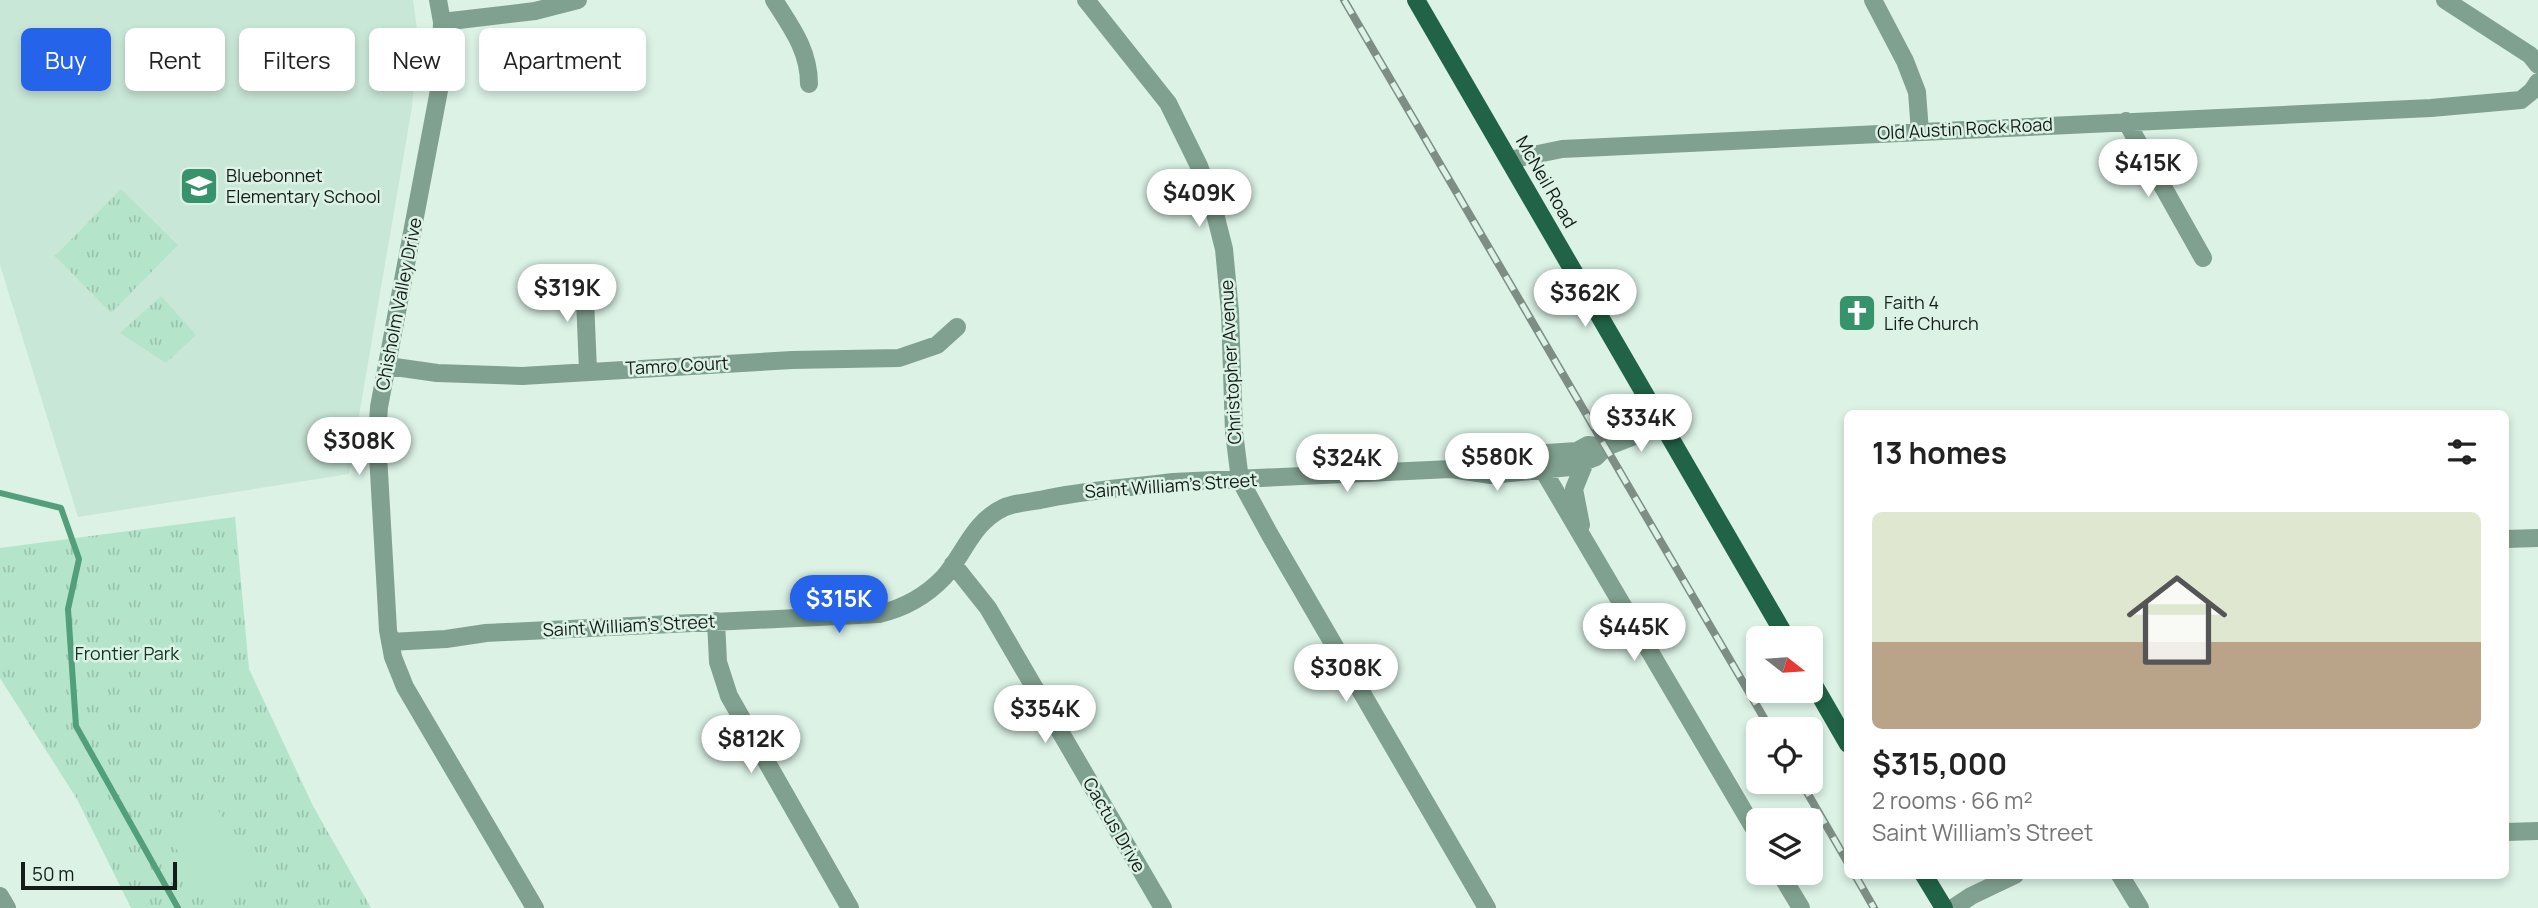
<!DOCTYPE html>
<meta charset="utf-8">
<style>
body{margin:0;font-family:Manrope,sans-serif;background:#f6f6f6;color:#222;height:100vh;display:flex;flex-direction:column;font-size:26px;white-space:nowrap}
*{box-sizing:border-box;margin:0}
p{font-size:23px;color:#767676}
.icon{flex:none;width:38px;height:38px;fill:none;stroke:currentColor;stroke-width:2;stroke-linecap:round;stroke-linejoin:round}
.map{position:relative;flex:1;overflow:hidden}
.panel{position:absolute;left:1844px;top:410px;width:665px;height:469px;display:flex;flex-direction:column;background:#fff;border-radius:10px;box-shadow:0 4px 10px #0003}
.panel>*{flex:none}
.banner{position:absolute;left:21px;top:28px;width:665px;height:63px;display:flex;gap:14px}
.needle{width:46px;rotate:107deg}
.tools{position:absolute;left:1746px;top:626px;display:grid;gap:14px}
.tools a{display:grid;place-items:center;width:77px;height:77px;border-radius:10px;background:#fff;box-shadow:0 4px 10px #0003;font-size:35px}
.scale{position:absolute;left:21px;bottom:18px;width:156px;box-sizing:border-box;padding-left:7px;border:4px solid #151d19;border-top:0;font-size:19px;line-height:24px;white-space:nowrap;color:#151d19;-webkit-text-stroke:5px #dbf2e5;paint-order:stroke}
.price{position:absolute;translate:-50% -60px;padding:0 16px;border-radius:24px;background:#fff;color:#222;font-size:23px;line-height:46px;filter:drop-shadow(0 2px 4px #0008)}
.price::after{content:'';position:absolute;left:50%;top:42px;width:21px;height:16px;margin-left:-10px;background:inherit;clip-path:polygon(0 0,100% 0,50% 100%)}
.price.on{background:#2563eb;color:#fff}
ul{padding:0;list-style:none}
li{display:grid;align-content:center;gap:14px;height:371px;padding:0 28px}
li+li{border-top:2px solid #e0e0e0}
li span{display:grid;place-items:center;height:217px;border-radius:10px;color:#555}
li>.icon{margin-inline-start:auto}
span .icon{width:126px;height:126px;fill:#fffc;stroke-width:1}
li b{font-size:30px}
h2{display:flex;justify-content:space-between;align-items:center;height:84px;padding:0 28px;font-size:30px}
.pill{padding:0 24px;border-radius:10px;background:#fff;box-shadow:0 4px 10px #0003;font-size:24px;line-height:63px}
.pill.on{background:#2563eb;color:#fff}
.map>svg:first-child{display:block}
.built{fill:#c9e7d7}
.grass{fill:url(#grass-tufts)}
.pitch{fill:#b4e4ca}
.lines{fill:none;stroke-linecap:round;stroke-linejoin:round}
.stream{stroke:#51a07b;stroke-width:6}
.minor{stroke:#81a190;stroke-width:18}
.major{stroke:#216346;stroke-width:18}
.rail-casing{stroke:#7e8e85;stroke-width:8}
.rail{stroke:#dbf2e5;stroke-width:5;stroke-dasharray:16;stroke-linecap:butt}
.labels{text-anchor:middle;stroke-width:5;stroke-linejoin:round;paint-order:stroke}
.street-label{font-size:18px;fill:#151d19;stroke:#dbf2e5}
.poi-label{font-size:18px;fill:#151d19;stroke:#dbf2e5;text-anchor:start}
.park-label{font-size:18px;fill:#103323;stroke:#dbf2e5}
</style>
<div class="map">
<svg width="2538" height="908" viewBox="0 0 2538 908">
<defs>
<pattern id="grass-tufts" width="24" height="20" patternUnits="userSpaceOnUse" patternTransform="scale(1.75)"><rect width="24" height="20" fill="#b4e4ca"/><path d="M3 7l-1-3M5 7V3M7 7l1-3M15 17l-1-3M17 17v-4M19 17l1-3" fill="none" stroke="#9ac3ad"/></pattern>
</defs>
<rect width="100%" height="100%" fill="#dbf2e5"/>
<!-- built -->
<path class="built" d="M0 0H413L418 36 412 107 349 474 78 517 0 265Z"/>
<!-- grass -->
<path class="grass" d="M121 189 178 245 111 313 55 256Z
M161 296 196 335 166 363 120 333Z
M235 517 249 669 313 806 371 908H131L77 799 0 678V548Z"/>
<!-- pitch -->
<path class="pitch" d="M210 800 265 874 221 908 165 834Z"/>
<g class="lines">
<!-- stream -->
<path class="stream" d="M0 493 61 508 79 559 68 609 76 726 178 908"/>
<!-- minor -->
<path class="minor" d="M438 0 442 22 440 85 379 407 377 437 388 630 393 657 405 687 535 908
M774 0C791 27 809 50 809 84
M1086 0 1168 103 1199 166 1211 198 1224 249 1230 312 1234 432 1240 480 1270 535 1487 908
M1873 0 1905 61 1917 92 1920 132
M2445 0 2530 55 2538 65
M442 22 535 11 578 0
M2126 121 2203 258
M1509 160 1562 149 2431 108 2521 100 2532 91 2538 82
M584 275 588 371
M388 366 437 373 522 376 792 360 899 358 937 345 957 327
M1458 467 1504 456 1577 451 1588 445 1606 447 1662 425
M1543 470 1759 837
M1581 525 1574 489 1585 462
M2506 539 2538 538
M953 564 988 608 1163 908
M716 621 718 662 729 696 850 908
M390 642 446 639 486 633 879 614C904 608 926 596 944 577 964 554 973 522 1003 508 1013 503 1028 502 1040 500 1084 490 1128 488 1173 482L1451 469 1491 475 1570 467 1596 457 1606 447
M2506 832 2538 831
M1780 873 1801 908
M2120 875 2140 908
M0 896 7 908
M1953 908 1971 896 2015 875"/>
<!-- major -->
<path class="major" d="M1416 0 1787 639
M1811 680 1848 744
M1924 875 1944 908"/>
<!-- rail casing -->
<g class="rail-casing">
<path id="rail" d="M1344 0 1771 730
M1801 782 1848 863
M1855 875 1874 908"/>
</g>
<!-- rail -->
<use href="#rail" class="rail"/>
</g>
<!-- icons -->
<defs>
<g id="school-square" transform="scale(2.0125)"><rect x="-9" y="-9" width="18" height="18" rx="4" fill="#36936b" stroke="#dbf2e5"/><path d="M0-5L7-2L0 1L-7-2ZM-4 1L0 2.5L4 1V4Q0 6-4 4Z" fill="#fff"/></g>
<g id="church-square" transform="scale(2.0125)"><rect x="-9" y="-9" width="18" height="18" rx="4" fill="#36936b" stroke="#dbf2e5"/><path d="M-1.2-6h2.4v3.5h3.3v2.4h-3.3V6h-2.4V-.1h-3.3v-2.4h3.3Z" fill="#fff"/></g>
</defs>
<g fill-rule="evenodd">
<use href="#school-square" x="199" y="186"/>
<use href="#church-square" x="1857" y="313"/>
</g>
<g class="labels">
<!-- street labels -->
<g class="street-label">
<text transform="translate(1965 129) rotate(-3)" y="6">Old Austin Rock Road</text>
<text transform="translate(1546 182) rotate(60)" y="6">McNeil Road</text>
<text transform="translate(399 304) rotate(-79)" y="6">Chisholm Valley Drive</text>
<text transform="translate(1231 362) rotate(-93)" y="6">Christopher Avenue</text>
<text transform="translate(677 366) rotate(-3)" y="6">Tamro Court</text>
<text transform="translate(1171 486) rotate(-4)" y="6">Saint William's Street</text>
<text transform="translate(629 626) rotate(-3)" y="6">Saint William's Street</text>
<text transform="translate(1114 825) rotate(60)" y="6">Cactus Drive</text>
</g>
<!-- poi labels -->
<g class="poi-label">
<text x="226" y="182">Bluebonnet<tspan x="226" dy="21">Elementary School</tspan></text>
<text x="1884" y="309">Faith 4<tspan x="1884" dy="21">Life Church</tspan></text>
</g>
<!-- park labels -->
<g class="park-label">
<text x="127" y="660">Frontier Park</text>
</g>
</g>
</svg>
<div class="tools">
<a><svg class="needle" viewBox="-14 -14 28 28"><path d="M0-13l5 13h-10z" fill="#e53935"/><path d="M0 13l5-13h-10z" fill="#767676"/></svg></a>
<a><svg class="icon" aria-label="locate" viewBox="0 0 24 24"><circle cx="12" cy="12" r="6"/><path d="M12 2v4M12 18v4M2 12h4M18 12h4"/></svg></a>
<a><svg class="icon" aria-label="layers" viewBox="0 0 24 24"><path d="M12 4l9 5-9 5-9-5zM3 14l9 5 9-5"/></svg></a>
</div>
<div class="scale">50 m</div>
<b class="price" style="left:2148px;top:199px">$415K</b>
<b class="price" style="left:1199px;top:229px">$409K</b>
<b class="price" style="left:567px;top:324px">$319K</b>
<b class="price" style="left:1585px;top:329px">$362K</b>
<b class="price" style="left:1641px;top:454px">$334K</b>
<b class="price" style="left:359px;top:477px">$308K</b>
<b class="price" style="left:1497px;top:493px">$580K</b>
<b class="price" style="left:1347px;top:494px">$324K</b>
<b class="price on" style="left:839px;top:635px">$315K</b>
<b class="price" style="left:1634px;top:663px">$445K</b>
<b class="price" style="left:1346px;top:704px">$308K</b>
<b class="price" style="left:1045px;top:745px">$354K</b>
<b class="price" style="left:751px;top:775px">$812K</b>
<div class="banner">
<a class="pill on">Buy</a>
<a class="pill">Rent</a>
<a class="pill">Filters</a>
<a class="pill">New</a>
<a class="pill">Apartment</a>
</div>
<section class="panel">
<h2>13 homes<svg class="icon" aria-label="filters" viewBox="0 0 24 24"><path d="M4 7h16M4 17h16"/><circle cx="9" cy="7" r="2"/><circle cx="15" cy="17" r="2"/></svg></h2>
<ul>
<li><span style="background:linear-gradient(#dfe7d0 60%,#b9a48a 0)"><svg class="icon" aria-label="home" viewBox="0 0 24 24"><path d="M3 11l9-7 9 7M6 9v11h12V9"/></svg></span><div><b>$315,000</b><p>2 rooms · 66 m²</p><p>Saint William's Street</p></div></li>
</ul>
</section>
</div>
